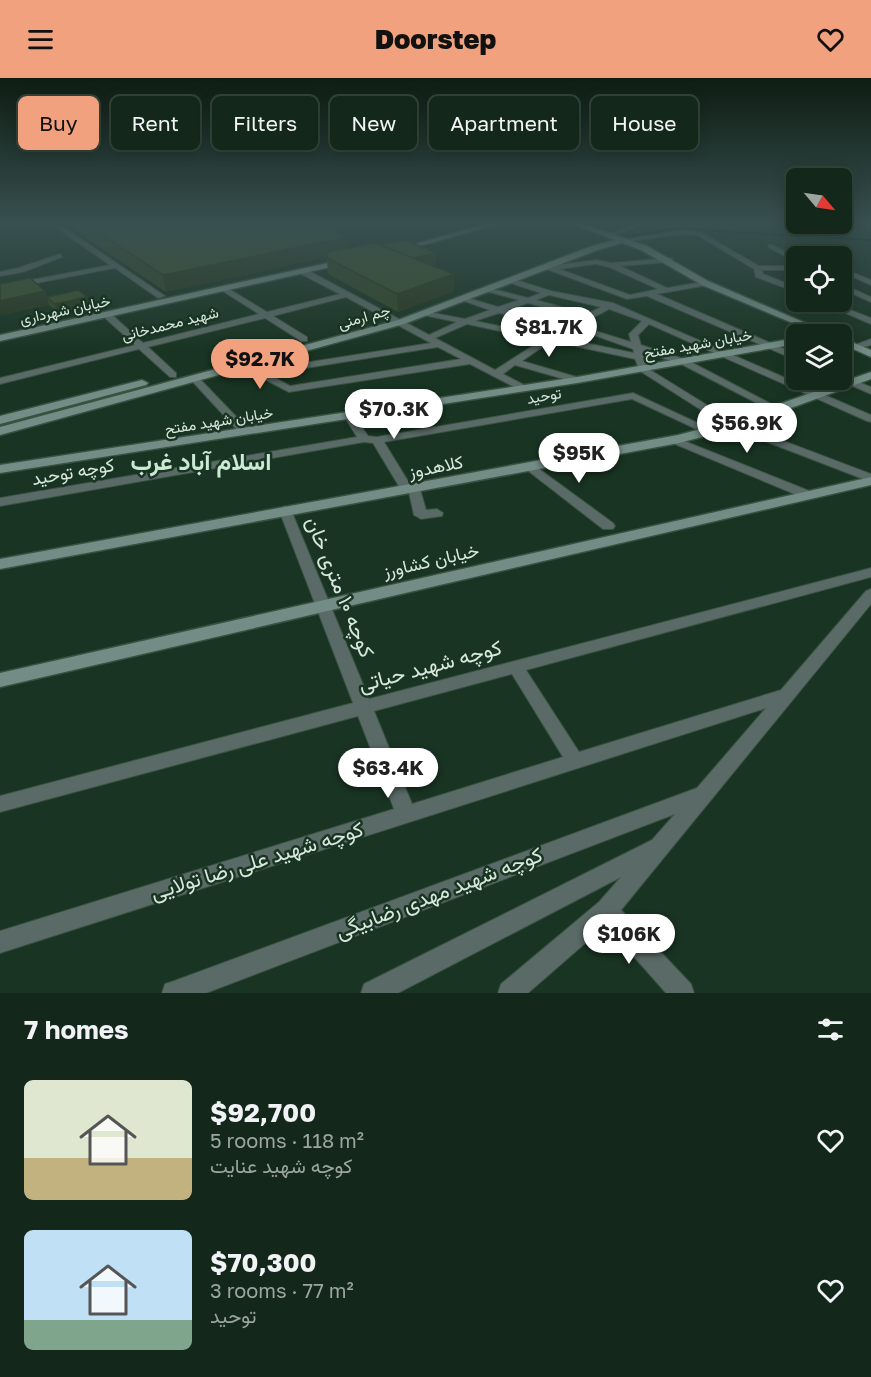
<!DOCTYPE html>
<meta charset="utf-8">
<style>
body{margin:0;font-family:"Golos Text",Vazirmatn,sans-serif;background:#203327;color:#f1f3f6;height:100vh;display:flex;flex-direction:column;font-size:22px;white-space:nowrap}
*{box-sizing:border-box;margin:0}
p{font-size:20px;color:#9da5a2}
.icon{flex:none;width:33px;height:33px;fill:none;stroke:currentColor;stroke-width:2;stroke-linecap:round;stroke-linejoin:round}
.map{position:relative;height:915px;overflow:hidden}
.sheet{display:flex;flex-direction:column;background:#13271a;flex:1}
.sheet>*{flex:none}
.guide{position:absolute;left:18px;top:18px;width:836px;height:54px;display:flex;gap:12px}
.needle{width:39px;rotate:119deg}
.controls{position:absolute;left:786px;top:90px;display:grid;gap:12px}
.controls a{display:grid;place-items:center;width:66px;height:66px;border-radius:9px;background:#13271a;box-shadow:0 3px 15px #0003,0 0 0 2px #324439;font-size:30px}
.price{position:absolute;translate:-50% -51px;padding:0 14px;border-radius:21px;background:#fff;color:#222;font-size:20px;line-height:39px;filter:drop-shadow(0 2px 3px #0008)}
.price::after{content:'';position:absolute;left:50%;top:36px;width:18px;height:14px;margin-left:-9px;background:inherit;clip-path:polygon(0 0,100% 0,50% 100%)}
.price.current{background:#f1a17d;color:#111}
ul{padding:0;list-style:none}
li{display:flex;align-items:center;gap:18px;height:150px;padding:0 24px}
li span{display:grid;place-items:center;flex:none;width:168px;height:120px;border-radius:9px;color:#555}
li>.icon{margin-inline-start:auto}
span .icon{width:72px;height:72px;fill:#fffc;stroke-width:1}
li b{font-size:26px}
h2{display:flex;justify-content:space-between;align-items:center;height:72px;padding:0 24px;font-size:26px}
.pill{padding:0 21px;border-radius:9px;background:#13271a;box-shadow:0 3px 15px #0003,0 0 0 2px #324439;font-size:21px;line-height:54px}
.pill.current{background:#f1a17d;color:#111}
header{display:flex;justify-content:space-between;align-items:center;height:78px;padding:0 24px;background:#f1a17d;color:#111;font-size:27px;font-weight:800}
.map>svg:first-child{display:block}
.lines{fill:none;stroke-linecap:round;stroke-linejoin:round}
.stream{stroke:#041717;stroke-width:2}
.street-casing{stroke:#385141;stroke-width:2}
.secondary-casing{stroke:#385141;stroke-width:3}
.street{fill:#5a6a66;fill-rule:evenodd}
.secondary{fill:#738c85;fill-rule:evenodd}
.wall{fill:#344627}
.shaded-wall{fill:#2a3920}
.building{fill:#3c512d;stroke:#2a3920;stroke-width:1.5}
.labels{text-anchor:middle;stroke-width:5;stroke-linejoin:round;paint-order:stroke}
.far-street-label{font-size:15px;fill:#d8e8dd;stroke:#193423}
.street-label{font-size:18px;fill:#d8e8dd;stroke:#193423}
.near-street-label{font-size:21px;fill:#d8e8dd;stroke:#193423}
.district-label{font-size:24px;font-weight:bold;fill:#caead4;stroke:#193423}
</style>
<header><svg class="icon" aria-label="menu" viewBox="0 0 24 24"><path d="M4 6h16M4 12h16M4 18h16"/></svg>Doorstep<svg class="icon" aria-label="heart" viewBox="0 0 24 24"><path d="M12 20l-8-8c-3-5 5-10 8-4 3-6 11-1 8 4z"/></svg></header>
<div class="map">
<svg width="871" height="915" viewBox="0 0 871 915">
<rect width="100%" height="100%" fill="#193423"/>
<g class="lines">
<!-- stream -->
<path class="stream" d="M621 159 679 151 871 162"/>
<!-- street casing -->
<g class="street-casing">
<path id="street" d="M51 146H59L165 218 158 220 115 190 0 212V208L110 187Z
M636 146H646L612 158 607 157Z
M682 152 700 154 759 188H796V192H762L763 196 796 209V214L756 199 754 191 697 157 682 156 625 164 622 162Z
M770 166 796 179V184L768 169Z
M797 169 814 177 815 178H807L795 172Z
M60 176 62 179 23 194 0 198V194L18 190Z
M672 180 673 182 669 184 620 188 667 210 708 203V207L657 216 796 276V282L647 218 627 221 541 189 596 182 611 185ZM596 186 609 189 658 211 630 217 559 191Z
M842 190 871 202V207L842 194Z
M299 191H305L429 257 457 244 423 237V233L465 241 490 232 461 222V218L498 229 519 222 485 213V209L528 220 541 215 507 204 506 202 510 200 551 213 613 225 871 337V344L867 343 649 246 638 257 641 267 687 282 781 331 776 334 772 333 681 286 643 274 647 290 736 345 871 396V404L728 349 640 293 635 281 551 263 522 283 580 300V304H574L515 287 503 296 526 308V312L522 313 470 286 289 314 239 288 244 285 259 292 431 265 346 219 273 238 307 259V263H301L265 240 148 269 176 295V299H170L139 271 0 306V300L135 267 104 239V235H110L143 265 259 236 221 212 220 210 224 208 267 234 340 216 299 195ZM549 217 601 229 587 236 536 222ZM528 225 581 240 569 246 507 232ZM609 231 642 243 629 256 631 264 592 252 588 255 633 271 634 275 557 259ZM499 235 562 250 548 258 475 243ZM467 246 542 262 495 292 435 260ZM438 269 461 281 290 308 268 296Z
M842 206 871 219V224L842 211Z
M820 224H830L871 240V246Z
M871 261V267L854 272 849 269Z
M842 297 871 309V316L839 302H842Z
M195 298 198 299 249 352V356H241L192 303V299Z
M633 315 715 353 713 355H705L632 321 384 364 411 408H418L420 411 426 432 437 431 443 435 442 438 421 441 414 437 409 415H403L373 365 364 364 0 428V420L357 359 344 338 349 335 353 336 368 358 377 359Z
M674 359 812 414 814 417 808 421 804 420 670 364V360Z
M531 385 613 445 615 448 613 451H603L527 392 525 389 527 386Z
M285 428 291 432 369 621 871 490V499L526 592 579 674 781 612 866 513 871 511V526L621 832 691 906 694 915H666L606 847 528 915H498L501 906 599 824 621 799 398 915H361L364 906 652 762 675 736 206 915H162L165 906 174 903 697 710 766 630 0 875V853L394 731 358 638 0 734V718L353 625 279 432ZM512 596 563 679 412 726 374 633Z"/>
</g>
<!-- secondary casing -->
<g class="secondary-casing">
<path id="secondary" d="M486 146H499L398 174 394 172Z
M572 146H583L647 168 708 203 831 256H819L702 207 641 172 622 165 598 172 404 246 0 357V349L398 242 592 168 615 162Z
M346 181H349V185L0 263V257Z
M796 260V266L577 305 0 395V387L577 299Z
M842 260 871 272V279L842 266Z
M871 294V301L736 350 679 365 0 491V481L678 357 728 344Z
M142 302 148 305 146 307 0 346V338Z
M871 399V407L0 609V595Z"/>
</g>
<!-- street -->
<use href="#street" class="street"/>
<!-- secondary -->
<use href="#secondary" class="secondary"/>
</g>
<!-- wall -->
<path class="wall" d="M75 146H318L348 159V170L436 187 432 188 454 196V213L398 234 328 196 327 179 166 214 77 154Z
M45 213 47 219 89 228 57 235 49 227 0 237Z"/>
<!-- shaded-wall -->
<path class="shaded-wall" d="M348 159 349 174 166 214 163 197Z
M436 175V187L406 194 405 182Z
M454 196V213L398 234 397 216Z
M45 213 49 227 0 237V223Z
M87 219 89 228 57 235 55 226Z"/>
<!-- building -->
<path class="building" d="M85 146H318L348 159 163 197Z
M405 162 436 175 413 180 381 167Z
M375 165 454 196 397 216 327 180 328 174Z
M30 200 45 213 0 223V206Z
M78 212 87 219 55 226 47 219Z"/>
<!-- sky -->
<linearGradient id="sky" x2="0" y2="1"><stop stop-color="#0e1d13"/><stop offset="0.53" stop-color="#385050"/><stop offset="1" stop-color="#385050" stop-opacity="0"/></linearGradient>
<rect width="871" height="274" fill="url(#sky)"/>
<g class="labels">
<!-- far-street labels -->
<g class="far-street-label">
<text transform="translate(65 232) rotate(-12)" y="5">خیابان شهرداری</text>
<text transform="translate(364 239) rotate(-16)" y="5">چم ارمنی</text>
<text transform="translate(170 246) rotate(-14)" y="5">شهید محمدخانی</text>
<text transform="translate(698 266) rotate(-10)" y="5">خیابان شهید مفتح</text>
<text transform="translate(544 318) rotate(-10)" y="5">توحید</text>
<text transform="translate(219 343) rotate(-9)" y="5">خیابان شهید مفتح</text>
</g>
<!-- street labels -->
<g class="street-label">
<text transform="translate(436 389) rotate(-11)" y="6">کلاهدوز</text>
<text transform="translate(73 394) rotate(-10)" y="6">کوچه توحید</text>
<text transform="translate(431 483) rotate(-13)" y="6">خیابان کشاورز</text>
</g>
<!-- near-street labels -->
<g class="near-street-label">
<text transform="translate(340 509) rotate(68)" y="7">کوچه ۱۰ متری خان</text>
<text transform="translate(430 588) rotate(-15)" y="7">کوچه شهید حیاتی</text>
<text transform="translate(257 783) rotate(-17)" y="7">کوچه شهید علی رضا تولایی</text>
<text transform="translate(439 815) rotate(-21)" y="7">کوچه شهید مهدی رضابیگی</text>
</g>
<!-- district labels -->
<g class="district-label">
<text x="201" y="392">اسلام آباد غرب</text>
</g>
</g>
</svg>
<div class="controls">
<a><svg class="needle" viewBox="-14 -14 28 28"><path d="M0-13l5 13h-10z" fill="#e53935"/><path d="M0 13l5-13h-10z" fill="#9da5a2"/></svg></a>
<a><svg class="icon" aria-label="locate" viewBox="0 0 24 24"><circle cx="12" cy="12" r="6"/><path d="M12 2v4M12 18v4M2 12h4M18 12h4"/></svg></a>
<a><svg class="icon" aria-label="layers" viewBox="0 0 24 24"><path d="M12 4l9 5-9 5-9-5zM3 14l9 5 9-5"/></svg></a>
</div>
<b class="price" style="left:549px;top:280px">$81.7K</b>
<b class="price current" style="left:260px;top:312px">$92.7K</b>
<b class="price" style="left:394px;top:362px">$70.3K</b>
<b class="price" style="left:747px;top:376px">$56.9K</b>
<b class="price" style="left:579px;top:406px">$95K</b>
<b class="price" style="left:388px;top:721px">$63.4K</b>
<b class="price" style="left:629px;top:887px">$106K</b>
<div class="guide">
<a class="pill current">Buy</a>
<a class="pill">Rent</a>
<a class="pill">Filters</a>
<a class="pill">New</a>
<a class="pill">Apartment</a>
<a class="pill">House</a>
</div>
</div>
<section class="sheet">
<h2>7 homes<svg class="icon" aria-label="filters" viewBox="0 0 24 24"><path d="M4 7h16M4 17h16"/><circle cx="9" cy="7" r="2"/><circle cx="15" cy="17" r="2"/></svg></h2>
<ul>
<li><span style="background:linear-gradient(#dfe7d0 65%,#c2b280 0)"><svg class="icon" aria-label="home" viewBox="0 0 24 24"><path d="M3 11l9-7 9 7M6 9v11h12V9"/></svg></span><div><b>$92,700</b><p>5 rooms · 118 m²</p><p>کوچه شهید عنایت</p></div><svg class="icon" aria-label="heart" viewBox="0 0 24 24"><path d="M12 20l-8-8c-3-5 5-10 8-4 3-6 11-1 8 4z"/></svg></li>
<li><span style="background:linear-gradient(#bfe0f5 75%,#7fa58c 0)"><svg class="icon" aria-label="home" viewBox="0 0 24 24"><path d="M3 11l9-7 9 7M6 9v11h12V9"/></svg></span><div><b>$70,300</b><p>3 rooms · 77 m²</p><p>توحید</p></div><svg class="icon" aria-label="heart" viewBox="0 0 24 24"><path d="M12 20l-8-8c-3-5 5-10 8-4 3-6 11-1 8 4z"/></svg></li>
</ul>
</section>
